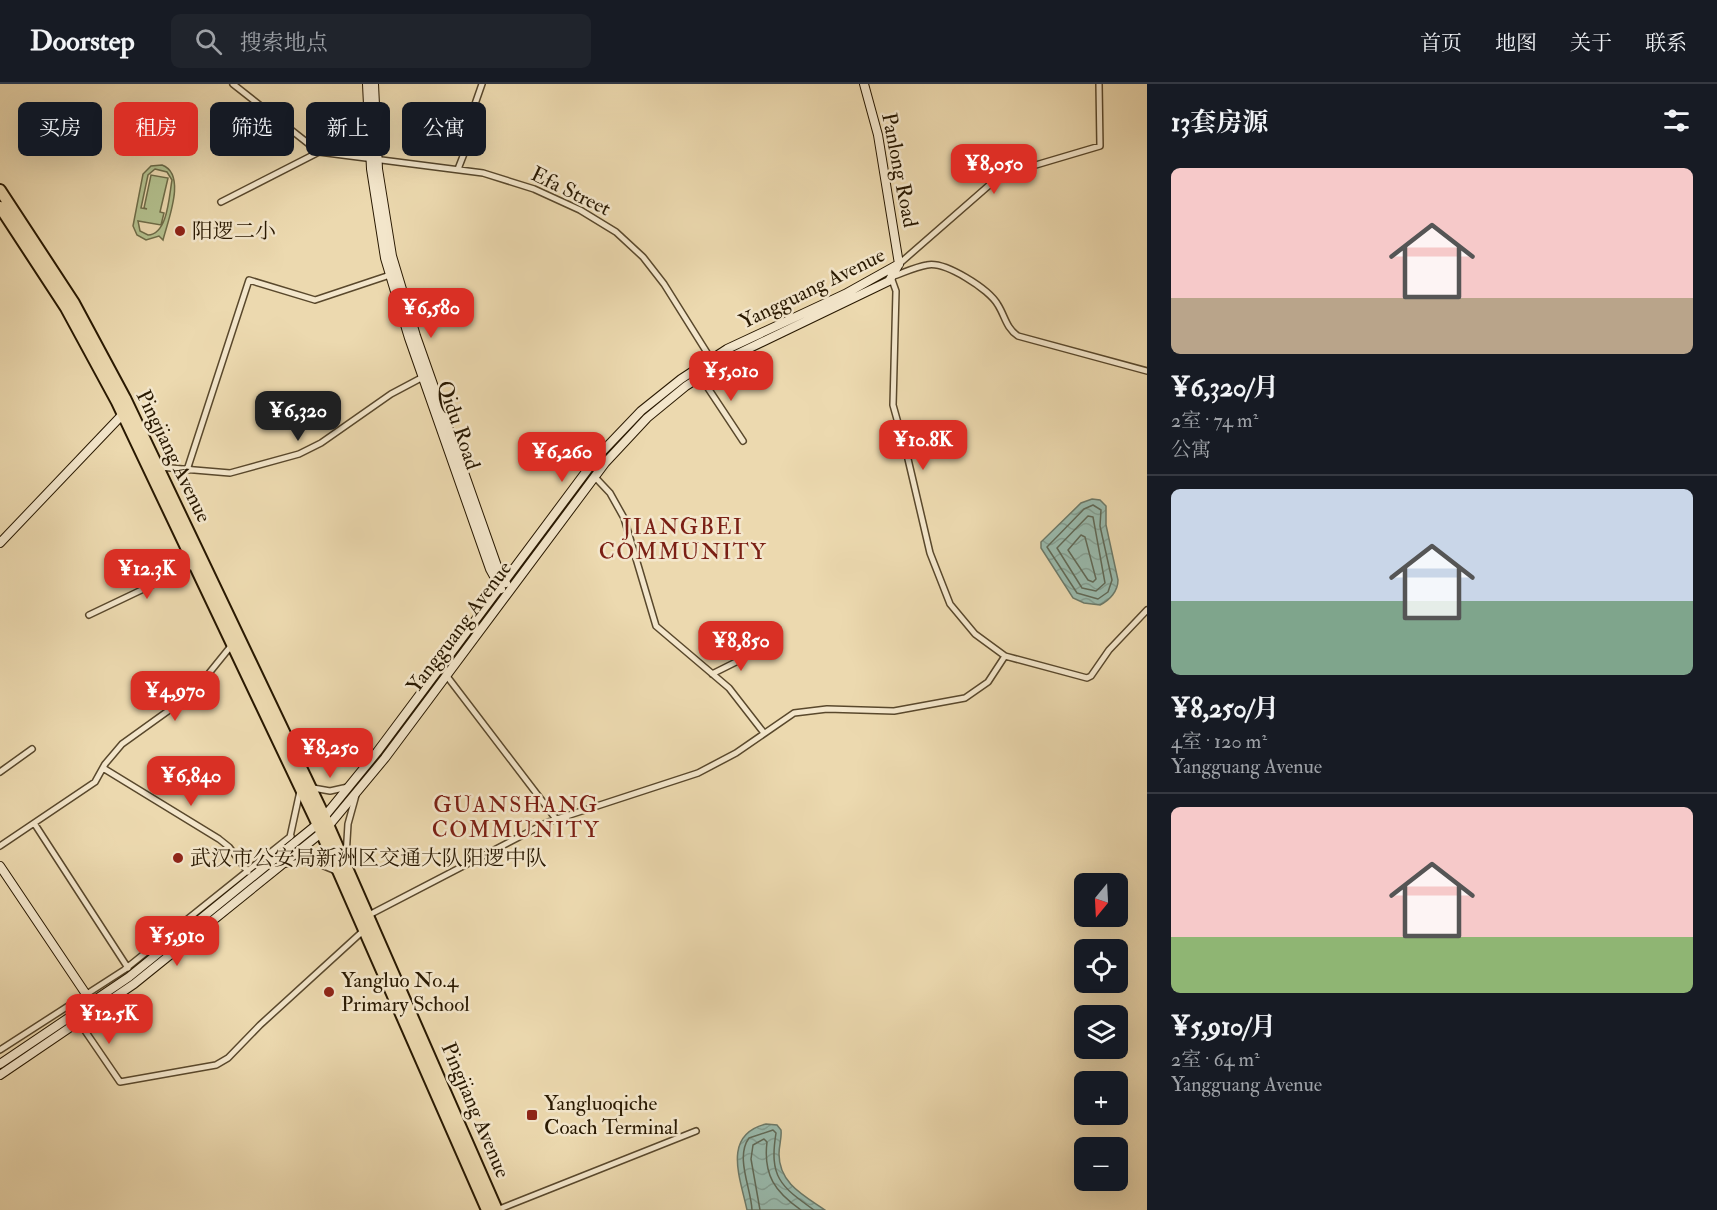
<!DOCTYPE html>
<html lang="zh">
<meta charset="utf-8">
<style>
body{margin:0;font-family:"IM FELL Double Pica","Noto Serif SC",serif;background:#20242c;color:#f1f3f6;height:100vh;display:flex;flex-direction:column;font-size:22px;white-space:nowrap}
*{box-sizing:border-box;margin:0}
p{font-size:20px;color:#9ea1a6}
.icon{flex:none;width:33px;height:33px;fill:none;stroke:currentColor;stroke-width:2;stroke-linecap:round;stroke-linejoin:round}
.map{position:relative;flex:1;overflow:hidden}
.side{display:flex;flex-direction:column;background:#171b24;width:570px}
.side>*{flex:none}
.top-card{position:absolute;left:18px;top:18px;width:570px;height:54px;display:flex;gap:12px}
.needle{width:39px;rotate:198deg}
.buttons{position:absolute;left:1074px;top:789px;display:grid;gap:12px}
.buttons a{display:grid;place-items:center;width:54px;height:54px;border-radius:9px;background:#171b24;box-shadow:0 6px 24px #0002;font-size:30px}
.price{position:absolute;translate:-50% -51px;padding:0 14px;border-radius:12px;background:#d93025;color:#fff;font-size:20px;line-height:39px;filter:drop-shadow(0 2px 3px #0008)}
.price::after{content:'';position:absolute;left:50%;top:36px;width:18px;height:14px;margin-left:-9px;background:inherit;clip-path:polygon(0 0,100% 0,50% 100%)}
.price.current{background:#222;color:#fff}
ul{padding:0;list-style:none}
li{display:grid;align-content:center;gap:12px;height:318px;padding:0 24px}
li+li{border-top:2px solid #363941}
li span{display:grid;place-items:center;height:186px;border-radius:9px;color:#555}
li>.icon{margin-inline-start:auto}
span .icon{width:108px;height:108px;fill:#fffc;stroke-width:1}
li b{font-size:26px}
h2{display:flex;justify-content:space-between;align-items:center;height:72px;padding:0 24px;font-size:26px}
.chip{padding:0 21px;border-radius:9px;background:#171b24;box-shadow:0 6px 24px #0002;font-size:21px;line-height:54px}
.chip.current{background:#d93025;color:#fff}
header{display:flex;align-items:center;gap:36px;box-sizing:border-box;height:84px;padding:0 30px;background:#171b24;border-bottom:2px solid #363941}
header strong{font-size:28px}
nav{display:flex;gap:33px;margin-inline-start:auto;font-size:21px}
.search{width:420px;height:54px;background:#20242c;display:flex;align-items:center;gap:15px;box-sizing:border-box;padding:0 21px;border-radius:9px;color:#9ea1a6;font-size:22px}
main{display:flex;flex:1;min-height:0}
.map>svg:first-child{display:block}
.grass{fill:#b3c08e;stroke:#6e6c48;stroke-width:1.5;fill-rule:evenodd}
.water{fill:url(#water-waves);stroke:#6c7968;stroke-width:1.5}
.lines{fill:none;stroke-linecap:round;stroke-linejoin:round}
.shore{stroke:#606957;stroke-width:1.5}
.street-casing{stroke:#59482c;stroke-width:8}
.secondary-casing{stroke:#281801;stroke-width:10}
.highway-casing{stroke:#281801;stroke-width:14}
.street{stroke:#f3e6cb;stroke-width:5}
.secondary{stroke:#f3e6cb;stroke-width:8}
.highway{stroke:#ecd9af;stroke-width:10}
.poi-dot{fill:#8f2418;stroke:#f3e6cb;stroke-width:2}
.labels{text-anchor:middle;stroke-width:5;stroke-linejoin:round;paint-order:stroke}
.street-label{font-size:21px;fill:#281801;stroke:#f3e6cb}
.poi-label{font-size:21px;fill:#281801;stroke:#f3e6cb;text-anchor:start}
.neighbourhood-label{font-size:22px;letter-spacing:1.5px;fill:#7a1f14;stroke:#f3e6cb}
</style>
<header>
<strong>Doorstep</strong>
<div class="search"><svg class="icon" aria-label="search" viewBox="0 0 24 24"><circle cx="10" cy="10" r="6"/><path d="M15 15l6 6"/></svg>搜索地点</div>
<nav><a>首页</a><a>地图</a><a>关于</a><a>联系</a></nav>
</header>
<main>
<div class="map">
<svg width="1147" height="1126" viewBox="0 0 1147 1126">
<defs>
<pattern id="water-waves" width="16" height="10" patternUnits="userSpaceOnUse" patternTransform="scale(1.5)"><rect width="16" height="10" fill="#99baad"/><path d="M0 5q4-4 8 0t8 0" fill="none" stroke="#849f93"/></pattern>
</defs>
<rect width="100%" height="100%" fill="#ecd9af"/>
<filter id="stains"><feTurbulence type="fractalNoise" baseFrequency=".00333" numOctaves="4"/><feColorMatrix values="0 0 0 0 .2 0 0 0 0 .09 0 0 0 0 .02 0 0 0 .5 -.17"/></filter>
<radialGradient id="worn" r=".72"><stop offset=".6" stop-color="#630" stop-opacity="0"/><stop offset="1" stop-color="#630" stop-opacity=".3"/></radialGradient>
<!-- grass -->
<path class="grass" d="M162 81C187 90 168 136 163 156L159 152 146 156 137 151 133 142 143 90 151 82ZM155 85 167 88 172 96C169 112 168 150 148 151L140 147 138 137 161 141 164 129 160 128 168 94 151 91 144 124 147 125 141 124 148 91Z"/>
<!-- water -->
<path class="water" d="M1092 415 1100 416 1106 422V441L1118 496C1118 507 1110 516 1100 521L1084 519 1073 514 1041 464V458L1081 419Z
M766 1040 777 1041 781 1046C782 1054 779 1061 779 1070 779 1099 803 1111 825 1126H747C740 1093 722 1051 766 1040Z"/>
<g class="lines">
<!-- shore -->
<path class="shore" d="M1093 421 1101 426 1100 442 1112 496 1108 508 1098 515 1077 509 1047 463 1084 425Z
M1088 432 1093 433 1105 499 1096 507 1082 504 1057 464Z
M1081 451 1085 453 1096 495 1093 498 1088 496 1068 466Z
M752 1126C751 1104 735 1073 749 1054L773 1046 776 1049C769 1093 780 1102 814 1126
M760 1126 751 1075 753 1061 764 1055 767 1058C763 1091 775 1108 801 1126"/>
<!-- street casing -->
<g class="street-casing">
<path id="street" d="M233 0 319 68 483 89 534 105 580 126 616 148 643 173 664 200 711 275
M458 85 476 39 475 20 482 0
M221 118 319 68
M899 180 994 97 1019 86 1100 62 1099 0
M1147 287 1018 252C1006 244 1005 232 998 221 989 205 945 177 927 181 915 183 903 189 891 193L896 207 893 321 908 375 930 469 950 520 975 550 1005 572 1087 594 1091 592 1109 566 1147 526
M700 292 743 357
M159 383 230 389 299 370 321 359 391 310 423 293
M187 386 249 196 315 216 390 191
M594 392 610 409 624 434 656 542 729 604 764 649
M89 531 194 481
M712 590 742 575 747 564
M446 591 556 735
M103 684 219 755 229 763 248 788
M0 688 32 665
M313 704 330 707 348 703
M34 739 128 884
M290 753 300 707
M0 762 95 698 105 680 122 660 193 609 231 562
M346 773 348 740 356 711
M285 780 312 777 336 787
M369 831 548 738 698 689 736 669 794 629 827 625 894 627 965 614 988 598 1005 572
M79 938 120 998 216 981 228 974 260 941 363 847
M0 966 124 886 291 752
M497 1126 696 1047"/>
</g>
<!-- secondary casing -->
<g class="secondary-casing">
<path id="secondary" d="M367 0 371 85 385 174 409 254 490 485 501 505
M374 0 378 85 392 172 416 252 497 482 506 499
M864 0 878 51 899 180
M0 459 123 330
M0 782 94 922
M0 980 129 893 320 738 377 668 597 373 641 327 681 295 727 265 845 210 897 181
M0 991 134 900 326 745 385 674 605 379 647 334 686 302 731 273 889 197 899 180"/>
</g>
<!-- highway casing -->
<g class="highway-casing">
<path id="highway" d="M0 106 74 219 125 314 326 736 497 1126
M0 123 66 224 117 318 317 739 487 1126"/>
</g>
<!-- street -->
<use href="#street" class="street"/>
<!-- secondary -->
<use href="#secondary" class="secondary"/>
<!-- highway -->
<use href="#highway" class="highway"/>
</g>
<!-- markers -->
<g class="poi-dot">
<circle cx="180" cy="147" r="6"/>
<circle cx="178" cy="774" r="6"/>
<circle cx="329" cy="908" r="6"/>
<rect x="526" y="1025" width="12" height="12" rx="3"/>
</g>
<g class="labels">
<!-- street labels -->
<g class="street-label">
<text transform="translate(900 86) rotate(79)" y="7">Panlong Road</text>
<text transform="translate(571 107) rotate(26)" y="7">Efa Street</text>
<text transform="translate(812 204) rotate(-26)" y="7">Yangguang Avenue</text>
<text transform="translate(459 341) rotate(71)" y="7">Qidu Road</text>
<text transform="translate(174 372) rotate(64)" y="7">Pingjiang Avenue</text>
<text transform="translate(459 543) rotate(-53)" y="7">Yangguang Avenue</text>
<text transform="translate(476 1026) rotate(67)" y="7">Pingjiang Avenue</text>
</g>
<!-- poi labels -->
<g class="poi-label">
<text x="192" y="154">阳逻二小</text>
<text x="190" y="781">武汉市公安局新洲区交通大队阳逻中队</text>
<text x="341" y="903">Yangluo No.4<tspan x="341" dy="24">Primary School</tspan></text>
<text x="544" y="1026">Yangluoqiche<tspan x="544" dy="24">Coach Terminal</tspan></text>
</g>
<!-- neighbourhood labels -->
<g class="neighbourhood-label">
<text x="683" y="450">JIANGBEI<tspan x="683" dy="25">COMMUNITY</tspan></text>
<text x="516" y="728">GUANSHANG<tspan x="516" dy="25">COMMUNITY</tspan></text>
</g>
</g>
<rect width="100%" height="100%" filter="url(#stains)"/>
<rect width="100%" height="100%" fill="url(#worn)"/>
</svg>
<div class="buttons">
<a><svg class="needle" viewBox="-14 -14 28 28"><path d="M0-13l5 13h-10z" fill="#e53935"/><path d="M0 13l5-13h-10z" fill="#9ea1a6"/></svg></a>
<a><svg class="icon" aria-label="locate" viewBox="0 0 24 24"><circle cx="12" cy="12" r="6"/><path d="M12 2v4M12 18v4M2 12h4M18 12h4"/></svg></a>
<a><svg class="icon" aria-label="layers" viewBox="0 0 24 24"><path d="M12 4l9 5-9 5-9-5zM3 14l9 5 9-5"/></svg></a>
<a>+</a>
<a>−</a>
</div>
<b class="price" style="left:994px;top:111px">¥8,050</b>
<b class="price" style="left:431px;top:255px">¥6,580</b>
<b class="price" style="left:731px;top:318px">¥5,010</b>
<b class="price current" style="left:298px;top:358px">¥6,320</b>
<b class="price" style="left:923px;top:387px">¥10.8K</b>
<b class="price" style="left:562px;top:399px">¥6,260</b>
<b class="price" style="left:147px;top:516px">¥12.3K</b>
<b class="price" style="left:741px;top:588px">¥8,850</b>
<b class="price" style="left:175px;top:638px">¥4,970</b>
<b class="price" style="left:330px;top:695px">¥8,250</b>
<b class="price" style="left:191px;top:723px">¥6,840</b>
<b class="price" style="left:177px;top:883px">¥5,910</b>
<b class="price" style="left:109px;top:961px">¥12.5K</b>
<div class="top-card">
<a class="chip">买房</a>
<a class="chip current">租房</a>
<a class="chip">筛选</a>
<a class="chip">新上</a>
<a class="chip">公寓</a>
</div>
</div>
<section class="side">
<h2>13套房源<svg class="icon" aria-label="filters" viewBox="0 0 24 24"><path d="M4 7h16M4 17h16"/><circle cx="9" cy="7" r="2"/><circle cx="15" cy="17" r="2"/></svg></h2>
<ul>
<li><span style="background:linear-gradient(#f6c9c9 70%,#b9a48a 0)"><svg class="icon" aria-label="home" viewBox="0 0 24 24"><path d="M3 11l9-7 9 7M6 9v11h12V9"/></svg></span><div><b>¥6,320/月</b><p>2室 · 74 m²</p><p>公寓</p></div></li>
<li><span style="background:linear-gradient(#c9d6e8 60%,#7fa58c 0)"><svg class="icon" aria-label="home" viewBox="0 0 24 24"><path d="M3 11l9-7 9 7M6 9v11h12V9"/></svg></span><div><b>¥8,250/月</b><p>4室 · 120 m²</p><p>Yangguang Avenue</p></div></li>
<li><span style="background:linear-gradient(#f6c9c9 70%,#8fb573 0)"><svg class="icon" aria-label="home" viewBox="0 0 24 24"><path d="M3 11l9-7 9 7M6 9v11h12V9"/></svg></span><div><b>¥5,910/月</b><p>2室 · 64 m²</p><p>Yangguang Avenue</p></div></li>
</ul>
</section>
</main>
